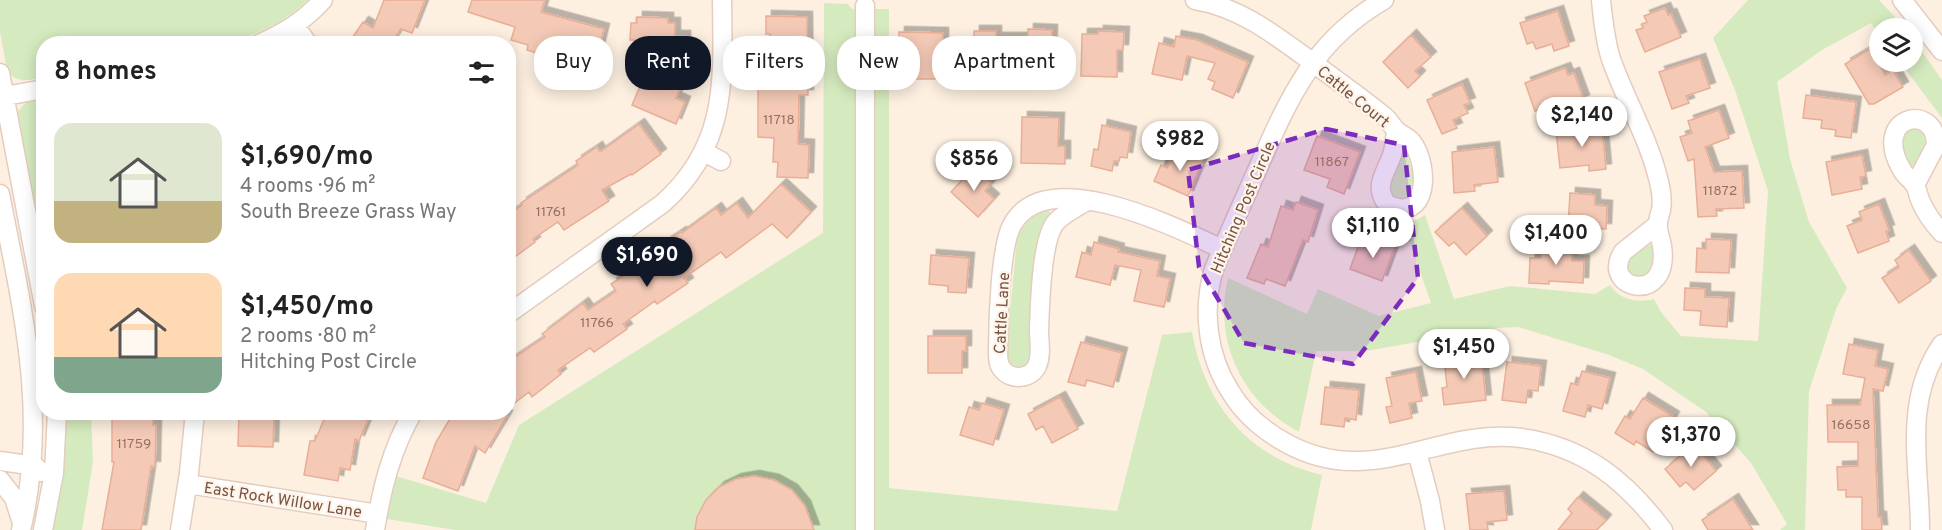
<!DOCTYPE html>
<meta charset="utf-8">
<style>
body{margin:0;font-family:Overpass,sans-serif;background:#f2f2f2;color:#222;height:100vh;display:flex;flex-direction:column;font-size:22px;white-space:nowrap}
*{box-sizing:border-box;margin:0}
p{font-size:20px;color:#767676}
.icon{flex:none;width:33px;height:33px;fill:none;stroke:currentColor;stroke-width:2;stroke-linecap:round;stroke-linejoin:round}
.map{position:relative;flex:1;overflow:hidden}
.panel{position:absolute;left:36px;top:36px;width:480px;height:384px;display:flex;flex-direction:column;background:#fff;border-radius:24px;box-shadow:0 3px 15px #0003}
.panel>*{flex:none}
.top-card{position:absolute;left:534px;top:36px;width:570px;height:54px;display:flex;gap:12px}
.fabs{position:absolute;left:1869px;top:18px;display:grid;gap:12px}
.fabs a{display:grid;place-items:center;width:54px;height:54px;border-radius:50%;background:#fff;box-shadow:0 3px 15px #0003;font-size:30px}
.price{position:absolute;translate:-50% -51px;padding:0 14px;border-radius:21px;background:#fff;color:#222;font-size:20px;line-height:39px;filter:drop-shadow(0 2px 3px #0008)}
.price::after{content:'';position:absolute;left:50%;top:36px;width:18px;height:14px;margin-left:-9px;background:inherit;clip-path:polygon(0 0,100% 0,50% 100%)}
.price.on{background:#111827;color:#fff}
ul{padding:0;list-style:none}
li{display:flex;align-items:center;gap:18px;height:150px;padding:0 18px}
li span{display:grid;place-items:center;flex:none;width:168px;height:120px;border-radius:18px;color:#555}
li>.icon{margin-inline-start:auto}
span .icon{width:72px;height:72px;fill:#fffc;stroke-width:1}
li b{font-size:26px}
h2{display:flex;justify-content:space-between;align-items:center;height:72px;padding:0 18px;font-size:26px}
.pill{padding:0 21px;border-radius:24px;background:#fff;box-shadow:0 3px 15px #0003;font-size:21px;line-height:54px}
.pill.on{background:#111827;color:#fff}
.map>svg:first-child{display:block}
.green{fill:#d5ebbf}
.building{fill:#f4cab7;stroke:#e8ae96;stroke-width:1.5;filter:url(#shadow)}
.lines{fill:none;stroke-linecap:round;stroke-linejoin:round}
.minor-casing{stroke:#e4cdbf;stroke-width:21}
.minor{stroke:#fff;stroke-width:18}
.marked{fill:#7b2cbf;fill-opacity:0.2;stroke:#7b2cbf;stroke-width:4.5;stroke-dasharray:12 8;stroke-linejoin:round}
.labels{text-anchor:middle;stroke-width:4.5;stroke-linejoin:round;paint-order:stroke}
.number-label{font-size:14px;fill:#967162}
.street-label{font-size:16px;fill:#765346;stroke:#fff4e8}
</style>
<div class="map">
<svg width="1942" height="530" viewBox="0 0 1942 530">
<defs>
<filter id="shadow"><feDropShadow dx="5.5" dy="-5.5" stdDeviation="0" flood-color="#0004"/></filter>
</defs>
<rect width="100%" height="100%" fill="#fdf0e1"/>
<!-- green -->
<path class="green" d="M0 0H308C284 23 257 35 225 43L44 44 43 78C29 80 16 84 7 70L0 32Z
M1748 0H1879L1905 28H1880L1879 34 1871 23 1822 50 1777 82 1790 159 1809 222 1847 288 1836 309 1809 391 1805 530H1780L1787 524 1751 463 1706 412 1643 369 1609 355 1518 327 1497 328 1366 351H1316L1299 432C1242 402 1213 341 1228 278L1307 314 1318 289 1379 316 1431 303 1403 223 1416 220 1425 215 1454 299 1510 286 1595 294 1610 285C1620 300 1637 303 1654 299L1661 312 1681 336 1758 341 1768 191 1735 90 1713 38Z
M824 3 848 4 852 9H889V488L1117 511 1162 335 1192 332C1205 405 1248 457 1322 475L1311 530H455L387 519 396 476 486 503 519 425 823 233Z
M1913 39 1942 80V118L1900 62H1912Z
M43 98V268L16 113 27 101Z
M1915 129 1923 132 1926 143 1915 165 1911 166C1904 156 1899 143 1905 132Z
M1407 154C1410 164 1415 175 1414 186 1412 200 1392 206 1389 189 1388 178 1400 166 1402 155Z
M1048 210 1051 214 1042 225 1037 242 1029 338 1030 359 1025 366C1014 369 1008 365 1006 354L1017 239C1022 223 1033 215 1048 210Z
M1649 245 1652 246 1653 260 1647 275 1642 277 1633 276 1627 268C1628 255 1639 251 1649 245Z
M64 413H91L93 462 82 530H51Z"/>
<!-- building -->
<path class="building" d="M384 0H425L412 33 401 29 391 44H348L363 22 373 28Z
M472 0H545L541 12 604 29 596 62 551 51 550 53 544 51 543 55 527 50 528 45 511 40 515 27 468 12Z
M1665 8 1668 15 1671 14 1681 37 1645 52 1636 30 1643 28 1642 24 1647 22 1644 16Z
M1558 11 1569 46 1554 51 1552 44 1536 49 1533 42 1527 44 1520 23Z
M766 16 807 17 808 95H799L798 144 809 145 808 178 777 177 778 162H773L774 138 758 137V58H770V34H766Z
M637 17 668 18V23H675V36H685V58H634V40H630L631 23H637Z
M1028 29 1052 30 1051 68H1017L1018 51 990 50 989 75 936 74V79H899V32L943 33V45H974V31H996V38H1028Z
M1098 31 1124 32 1123 50H1117V77L1081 76 1082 34H1098Z
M1411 35 1431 57 1415 71 1420 76 1408 88 1383 62Z
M1176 36 1197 40 1248 62 1233 98 1212 89 1215 82 1208 79 1215 63 1187 56 1182 80 1152 74 1159 43 1174 47Z
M1870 49 1885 75 1893 70 1903 87 1874 104H1869L1845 64Z
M1700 59 1710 88 1686 96 1689 103 1672 109 1659 72Z
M642 64 683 82 676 98 685 102 676 124 632 105 643 79 637 76Z
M1565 68 1568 75 1574 73 1584 100 1566 107 1564 101 1535 111 1525 83Z
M1462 84 1470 103 1464 105 1468 113 1453 120 1457 128 1442 134 1427 100Z
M1806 95 1856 102 1851 138 1835 136 1836 130 1821 128 1822 120 1803 118Z
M1719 110 1729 138 1705 147 1714 172 1742 171 1744 208 1716 209 1717 216 1698 217 1694 159 1688 161 1680 137 1692 133 1688 121Z
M1022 117 1059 118 1058 146H1065V164L1021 163Z
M639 124 661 154 632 175 631 174 602 190 609 201 564 230 558 222 533 239 535 242 508 262V215L522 205 521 203 578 165 576 161 597 147 600 152Z
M1102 125 1131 132 1127 158 1120 157 1119 161H1114L1112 171 1091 166 1094 149 1098 150Z
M1602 127 1606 169 1589 171V165L1560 168 1556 131Z
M1317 136 1360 152 1344 194 1327 187 1330 179 1304 170Z
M1494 147 1498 182 1474 185 1475 191 1454 193 1452 152Z
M1184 149 1204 158 1188 196 1154 181 1161 165 1167 168 1174 154 1181 157Z
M1862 155 1866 176 1860 177 1862 189 1832 195 1826 162Z
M974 167 992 183 985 191 994 199 978 217 951 192Z
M781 184 811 212 787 238 772 224 726 258 721 252 684 278 688 283 657 304 655 301 623 324 627 329 594 352 590 348 558 370 561 374 532 397 529 392 508 408V362L545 337 542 334 583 303 588 310 616 291 611 284 669 246 666 242 681 232 682 233 716 208 721 215 737 203 748 218Z
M1570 193 1595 195V205L1607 206 1606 229 1568 227Z
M1296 202 1318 210 1308 242 1303 240 1285 286 1266 279 1264 284 1247 278 1261 244 1268 247 1281 206 1293 210Z
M1879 204 1889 230 1886 231 1889 241 1858 253 1847 226 1862 220 1859 212Z
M1462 208 1487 236 1466 255 1454 242 1449 246 1435 232Z
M1374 238 1395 246 1382 281 1350 269 1359 244 1370 249Z
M1706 239 1731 240 1729 273 1696 272 1697 248 1706 249Z
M1094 242 1119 249 1118 252 1160 261 1157 276 1170 279 1164 307 1134 301 1141 270 1115 265 1110 285 1076 277 1082 252 1091 255Z
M1542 244 1573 246 1572 261H1584L1583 283 1549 281V284L1529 283 1530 258H1541Z
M1909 250 1931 281 1899 303 1882 278 1899 267 1895 260Z
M931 255 969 258 966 293 948 292V286L929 284Z
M1685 288 1705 289V297L1729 298 1727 327 1700 325 1701 311 1684 310Z
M928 336H966V351H962V373H928Z
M1081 342 1122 353 1113 387 1087 380 1085 386 1068 382Z
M1849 344 1878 350 1875 366 1888 369 1883 391 1873 389 1878 517H1881L1882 530H1862V497H1846V490H1838L1837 467 1858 466V442H1828L1827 405H1860L1865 378 1843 374Z
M1481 354 1486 400 1444 405 1442 388 1447 387 1444 358Z
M1507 362 1541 366 1538 391 1528 390 1526 403 1502 400Z
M1582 371 1610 378 1602 409 1588 405 1585 417 1563 411 1571 383 1578 385Z
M1416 372 1422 401 1409 403 1412 418 1390 423 1386 407 1392 406 1386 378Z
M1325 387 1359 390 1356 420 1345 418 1344 427 1321 424Z
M1060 397 1078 429 1052 443 1043 426 1036 430 1028 414Z
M1643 398 1674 417 1653 452 1636 441 1634 445 1615 433 1625 416 1630 419Z
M982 403 1004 410 993 445 960 435 969 407 979 410Z
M112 412H153V425H156L155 467 151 466 141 530H102L114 462H112Z
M239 412H258V415L274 416 273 447 238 446Z
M327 412H371L359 441 355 439 350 470 340 468 338 481 304 475 310 441H315Z
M454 412H500L507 416 485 453 475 446 458 491 423 478 436 442Z
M1694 444 1716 471 1694 490 1686 482 1680 487 1665 469Z
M754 476 774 480 792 490 805 506 814 530H695L697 517 706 500 719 487 736 479Z
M1504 491 1507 520 1487 522 1488 530H1470L1466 494Z
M1578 497 1606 520 1597 530H1558L1572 513 1568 509Z
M1733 499 1753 530H1708L1702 520Z"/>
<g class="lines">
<!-- minor casing -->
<g class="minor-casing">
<path id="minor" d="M1195 0C1240 7 1276 36 1312 62 1336 80 1362 98 1385 117 1390 121 1392 127 1397 131 1401 135 1408 137 1412 142 1429 164 1430 225 1387 204 1373 186 1386 173 1392 155 1395 147 1395 138 1396 130
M1384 0C1314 40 1289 98 1258 168 1243 202 1228 235 1214 269 1202 309 1207 355 1230 391 1243 413 1264 431 1286 443 1373 491 1437 427 1522 438 1585 447 1626 481 1663 530
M1601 0C1603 20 1605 40 1611 59 1625 99 1648 137 1658 178 1661 189 1663 199 1661 210 1660 214 1658 219 1658 224 1657 231 1661 239 1662 246 1671 306 1599 290 1623 252L1657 225
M1902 0 1942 51
M865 6V530
M295 26 308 44
M259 44C284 33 304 21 323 0
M0 73 44 306
M0 97 44 89
M704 152 721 161
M1915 185 1936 145C1936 101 1870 116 1902 170 1905 176 1911 179 1914 184 1918 189 1918 197 1921 202 1926 214 1933 223 1942 233
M0 194C22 308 49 414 21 530
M1087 201C1077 207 1064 213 1056 222 1041 239 1040 305 1039 330 1039 342 1042 355 1037 366 1031 379 1011 381 1002 369 998 364 998 358 998 352 998 324 1000 247 1012 225 1046 162 1177 228 1222 249
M508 314 662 204C728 146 723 81 722 0
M1417 452 1430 501 1435 530
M0 461 35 466 41 472
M0 480 14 498 22 523
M188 484 378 514
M43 530 54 473 57 412
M180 530 189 473 195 412
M375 530C382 488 391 450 413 412
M1920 530C1920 465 1902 402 1942 344"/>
</g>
<!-- minor -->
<use href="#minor" class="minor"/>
</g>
<!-- marked area -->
<path class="marked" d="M1326 129 1404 145 1418 278 1353 364 1244 343 1199 267 1188 170Z"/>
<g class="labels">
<!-- number labels -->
<g class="number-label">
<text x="779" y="124">11718</text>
<text x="1332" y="166">11867</text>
<text x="1720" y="195">11872</text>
<text x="551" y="216">11761</text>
<text x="597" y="327">11766</text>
<text x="1851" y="429">16658</text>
<text x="134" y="448">11759</text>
</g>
<!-- street labels -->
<g class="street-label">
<text transform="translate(1354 96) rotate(39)" y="6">Cattle Court</text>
<text transform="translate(1242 207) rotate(-67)" y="6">Hitching Post Circle</text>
<text transform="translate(1001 313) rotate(-87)" y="6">Cattle Lane</text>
<text transform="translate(283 499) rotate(9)" y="6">East Rock Willow Lane</text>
</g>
</g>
</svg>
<div class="fabs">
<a><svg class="icon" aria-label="layers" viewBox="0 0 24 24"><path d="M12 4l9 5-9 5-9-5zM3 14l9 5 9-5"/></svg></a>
</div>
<b class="price" style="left:1582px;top:148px">$2,140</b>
<b class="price" style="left:1180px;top:172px">$982</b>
<b class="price" style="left:974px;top:192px">$856</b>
<b class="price" style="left:1373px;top:259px">$1,110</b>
<b class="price" style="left:1556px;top:266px">$1,400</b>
<b class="price on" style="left:647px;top:288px">$1,690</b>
<b class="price" style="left:1464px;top:380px">$1,450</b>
<b class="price" style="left:1691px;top:468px">$1,370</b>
<div class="top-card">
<a class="pill">Buy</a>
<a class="pill on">Rent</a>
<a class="pill">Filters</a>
<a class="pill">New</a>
<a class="pill">Apartment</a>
</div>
<section class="panel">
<h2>8 homes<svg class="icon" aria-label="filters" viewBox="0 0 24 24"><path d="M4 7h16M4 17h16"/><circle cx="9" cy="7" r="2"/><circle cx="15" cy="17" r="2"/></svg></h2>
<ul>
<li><span style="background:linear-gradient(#dfe7d0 65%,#c2b280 0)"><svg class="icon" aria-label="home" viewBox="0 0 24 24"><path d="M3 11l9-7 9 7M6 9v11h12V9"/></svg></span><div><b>$1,690/mo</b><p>4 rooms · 96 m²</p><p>South Breeze Grass Way</p></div></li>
<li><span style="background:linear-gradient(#ffd9b3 70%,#7fa58c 0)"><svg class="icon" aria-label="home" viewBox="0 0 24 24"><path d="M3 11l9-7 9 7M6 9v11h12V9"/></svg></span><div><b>$1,450/mo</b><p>2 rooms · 80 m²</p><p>Hitching Post Circle</p></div></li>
</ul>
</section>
</div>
